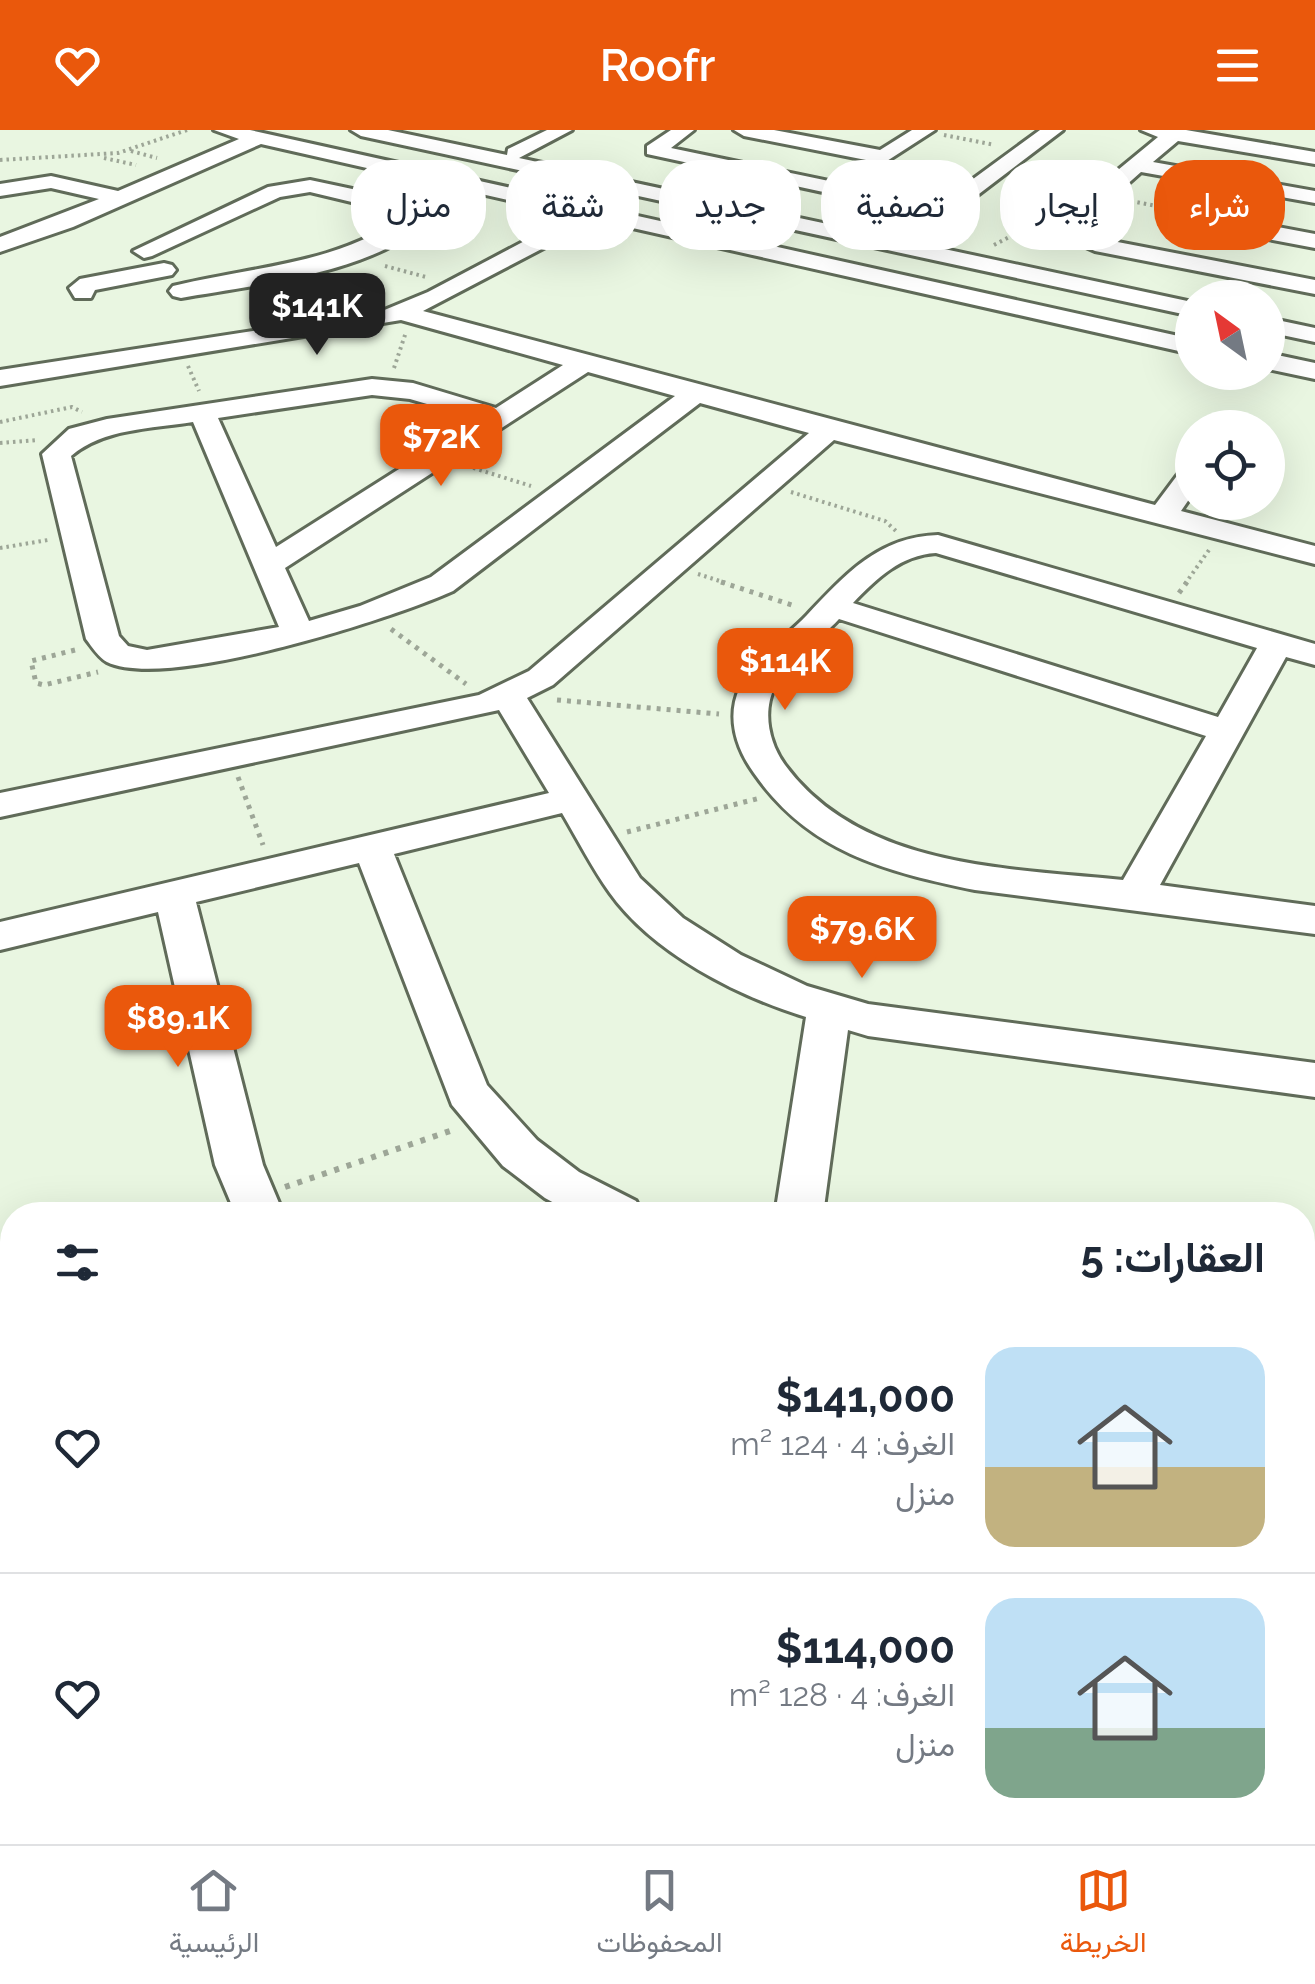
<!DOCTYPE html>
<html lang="ar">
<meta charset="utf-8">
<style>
body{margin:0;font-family:Raleway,Vazirmatn,sans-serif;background:#f2f2f3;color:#1f2937;direction:rtl;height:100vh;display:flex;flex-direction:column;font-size:38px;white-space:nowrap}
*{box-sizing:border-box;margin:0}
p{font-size:32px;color:#747a83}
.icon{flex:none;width:55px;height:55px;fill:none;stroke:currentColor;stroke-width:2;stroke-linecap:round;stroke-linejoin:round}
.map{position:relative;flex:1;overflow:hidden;direction:ltr}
.sheet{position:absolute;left:0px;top:1072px;width:1315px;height:642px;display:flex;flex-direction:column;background:#fff;border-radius:40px 40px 0 0;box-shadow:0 10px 40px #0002;direction:rtl}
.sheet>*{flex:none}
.banner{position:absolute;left:30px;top:30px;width:1255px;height:90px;direction:rtl;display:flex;gap:20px}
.needle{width:65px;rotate:327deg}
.controls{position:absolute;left:1175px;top:150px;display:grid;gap:20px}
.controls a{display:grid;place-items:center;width:110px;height:110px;border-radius:50%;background:#fff;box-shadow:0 10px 40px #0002;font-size:50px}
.price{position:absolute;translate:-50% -85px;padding:0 22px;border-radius:20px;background:#ea580c;color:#fff;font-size:32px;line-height:65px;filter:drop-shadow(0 2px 5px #0008)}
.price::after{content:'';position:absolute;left:50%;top:60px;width:30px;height:22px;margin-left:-15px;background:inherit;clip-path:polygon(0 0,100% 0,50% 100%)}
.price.selected{background:#222;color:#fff}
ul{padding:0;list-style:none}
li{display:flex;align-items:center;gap:30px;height:250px;padding:0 50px}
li+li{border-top:2px solid #e0e1e3}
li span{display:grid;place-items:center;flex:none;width:280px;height:200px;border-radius:30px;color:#555}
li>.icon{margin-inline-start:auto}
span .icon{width:120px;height:120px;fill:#fffc;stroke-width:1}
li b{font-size:42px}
h2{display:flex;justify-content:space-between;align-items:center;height:120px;padding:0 50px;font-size:42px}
.chip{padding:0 35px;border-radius:40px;background:#fff;box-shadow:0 10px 40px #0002;font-size:35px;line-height:90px}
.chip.selected{background:#ea580c;color:#fff}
header{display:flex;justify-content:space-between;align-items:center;height:130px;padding:0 50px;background:#ea580c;color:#fff;font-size:45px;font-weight:600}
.tabs{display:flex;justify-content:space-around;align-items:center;height:140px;border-top:2px solid #e0e1e3;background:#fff;font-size:28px;color:#747a83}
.tabs a{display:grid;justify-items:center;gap:5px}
.tabs .selected{color:#ea580c}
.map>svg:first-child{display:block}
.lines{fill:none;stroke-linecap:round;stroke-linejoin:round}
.minor-casing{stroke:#606b59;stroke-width:6}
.path-far3{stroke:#9da697;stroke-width:4;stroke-dasharray:2.5 4;stroke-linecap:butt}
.path-far2{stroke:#9da697;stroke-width:5;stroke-dasharray:4 6;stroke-linecap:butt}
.path-far1{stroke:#9da697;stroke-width:6;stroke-dasharray:5 8;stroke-linecap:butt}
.path{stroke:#9da697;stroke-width:9;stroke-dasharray:6 10;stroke-linecap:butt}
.minor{fill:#fff;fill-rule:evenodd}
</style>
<header><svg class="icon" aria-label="menu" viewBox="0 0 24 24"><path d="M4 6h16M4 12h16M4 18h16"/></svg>Roofr<svg class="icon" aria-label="heart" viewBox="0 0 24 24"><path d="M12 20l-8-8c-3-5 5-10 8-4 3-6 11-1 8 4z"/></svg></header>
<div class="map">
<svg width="1315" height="1714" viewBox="0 0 1315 1714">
<rect width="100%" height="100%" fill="#e9f6e1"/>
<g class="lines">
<!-- minor casing -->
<g class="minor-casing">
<path id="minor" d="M214 0H250L1192 209V224L597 90 423 181 1155 375 1182 339 1192 337V365L1181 381 1315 416V434L834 310 553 555 527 568 640 748 683 788 741 825 807 856 868 874 1315 933V967L868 906 848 900 823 1085H775L806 887C737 866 653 823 610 763 592 738 578 710 562 683L394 724 487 955 537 1010 579 1042 636 1071 643 1085H576L545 1068 503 1036 452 975 359 733 196 772 263 1035 284 1085H236L215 1035 158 782 0 820V792L549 663 499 580 0 687V663L479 565 529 541 809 303 700 273 453 461C391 489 167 561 107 532 99 528 92 517 86 509L42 324 69 299 107 289 372 249 413 253 496 278 563 235 401 190 0 256V240L382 181 428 162 574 85 261 14 73 97 0 122V107L99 69 51 58 0 66V54L51 46 118 61 239 9ZM588 242 675 266 431 447 360 476 309 491 285 438ZM372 265 410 269 478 289 276 417 218 288ZM193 292 279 497 147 520 128 516 119 506 71 326C104 298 151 299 193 292Z
M351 0H388L507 25 508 19 547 0H572L519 28 1192 172V186L361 6Z
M671 0H694L671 18 939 74 1040 0H1063L929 102 921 104 910 97 925 84 647 24V16Z
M734 0H774L880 20 912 0H935L859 49 849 43 866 30 744 6Z
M1141 0H1186L1315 22V34L1178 11 1153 32 1315 61V73L1141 42 1079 97 1102 109 1315 150V164L1095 121 1059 105 1056 100 1062 86 1158 7Z
M310 50 418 73 432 85C383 143 252 155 181 168L173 166 169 161 173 156C253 136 337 135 406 85L310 62 280 67 152 126 144 128 133 121 268 57Z
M1208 84 1315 104V118L1200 96 1197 91Z
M164 133 172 135 176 140 172 145 95 160 91 168H75L69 158 80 149Z
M1268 188 1315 198V212L1268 202Z
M1268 223 1315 233V249L1268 239Z
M938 405 1315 514V535L1286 527 1160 755 1315 776V804L975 760C884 741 809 722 754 643 736 618 726 587 740 557 754 527 784 509 807 485 846 444 878 407 938 405ZM936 423 1257 518 1218 587 853 473C877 448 901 425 936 423ZM839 489 1206 606 1123 750C1006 738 861 738 785 635 769 613 762 582 775 556 788 530 820 510 839 489Z
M1302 1124 1315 1126V1168L1302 1166Z
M0 1172 12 1176V1249L0 1245Z
M0 1341 12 1346V1411L0 1406Z
M1302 1432 1315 1434V1492L1302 1490Z
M238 1702H303L300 1714H234Z
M422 1702H523L528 1714H426Z
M859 1702H982L987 1714H863Z"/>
</g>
<!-- path-far3 -->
<path class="path-far3" d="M944 5 995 15
M131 21 157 28
M104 28 136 35
M0 30 118 23 187 0
M1030 41 1082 51
M1131 71 1187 82
M994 115 1015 104 1048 103
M385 136 426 147
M188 236 199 261
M394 238 406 202
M0 292 72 277 82 282
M0 313 38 310
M467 336 531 356
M791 362 885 391 896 401
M0 418 48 410
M698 444 729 454
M1185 454 1209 420"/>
<!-- path-far2 -->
<path class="path-far2" d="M721 452 795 476
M1179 463 1187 452
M391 499 466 554
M75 520 31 531 36 553 44 555 98 542
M557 570 719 584
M238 647 263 715
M627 702 760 668"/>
<!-- path-far1 -->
<path class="path-far1" d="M285 1057 453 1000"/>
<!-- path -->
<path class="path" d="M1045 1714 1046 1702"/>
<!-- minor -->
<use href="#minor" class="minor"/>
</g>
</svg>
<div class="controls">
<a><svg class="needle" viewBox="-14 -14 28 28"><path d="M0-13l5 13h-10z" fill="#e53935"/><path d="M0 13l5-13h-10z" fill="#747a83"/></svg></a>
<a><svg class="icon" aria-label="locate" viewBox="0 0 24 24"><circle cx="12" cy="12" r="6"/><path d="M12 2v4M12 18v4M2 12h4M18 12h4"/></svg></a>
</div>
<b class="price selected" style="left:317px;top:228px">$141K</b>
<b class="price" style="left:441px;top:359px">$72K</b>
<b class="price" style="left:785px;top:583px">$114K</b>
<b class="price" style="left:862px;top:851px">$79.6K</b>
<b class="price" style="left:178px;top:940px">$89.1K</b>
<div class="banner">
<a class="chip selected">شراء</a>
<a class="chip">إيجار</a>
<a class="chip">تصفية</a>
<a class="chip">جديد</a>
<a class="chip">شقة</a>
<a class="chip">منزل</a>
</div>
<section class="sheet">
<h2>العقارات: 5<svg class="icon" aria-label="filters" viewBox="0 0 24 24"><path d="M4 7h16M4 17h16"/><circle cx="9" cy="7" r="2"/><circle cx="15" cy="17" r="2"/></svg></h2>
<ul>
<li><span style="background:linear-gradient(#bfe0f5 60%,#c2b280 0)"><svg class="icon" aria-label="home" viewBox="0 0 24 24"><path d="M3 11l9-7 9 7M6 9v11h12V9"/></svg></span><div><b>$141,000</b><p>الغرف: 4 · 124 m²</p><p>منزل</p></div><svg class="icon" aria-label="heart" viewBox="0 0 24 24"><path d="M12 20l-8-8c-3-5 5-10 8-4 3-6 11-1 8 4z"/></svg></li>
<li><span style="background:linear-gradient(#bfe0f5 65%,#7fa58c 0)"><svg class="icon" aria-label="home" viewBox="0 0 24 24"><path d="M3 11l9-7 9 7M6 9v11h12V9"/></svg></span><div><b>$114,000</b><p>الغرف: 4 · 128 m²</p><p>منزل</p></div><svg class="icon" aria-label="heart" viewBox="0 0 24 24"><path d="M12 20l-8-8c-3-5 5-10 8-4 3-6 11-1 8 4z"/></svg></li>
</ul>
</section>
</div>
<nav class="tabs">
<a class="selected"><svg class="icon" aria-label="map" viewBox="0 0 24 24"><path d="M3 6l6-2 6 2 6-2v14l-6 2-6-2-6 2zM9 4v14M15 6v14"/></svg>الخريطة</a>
<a><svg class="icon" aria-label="saved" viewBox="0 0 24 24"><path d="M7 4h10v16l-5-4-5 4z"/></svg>المحفوظات</a>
<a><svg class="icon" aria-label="home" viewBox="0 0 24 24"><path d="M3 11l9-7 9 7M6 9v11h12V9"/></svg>الرئيسية</a>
</nav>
